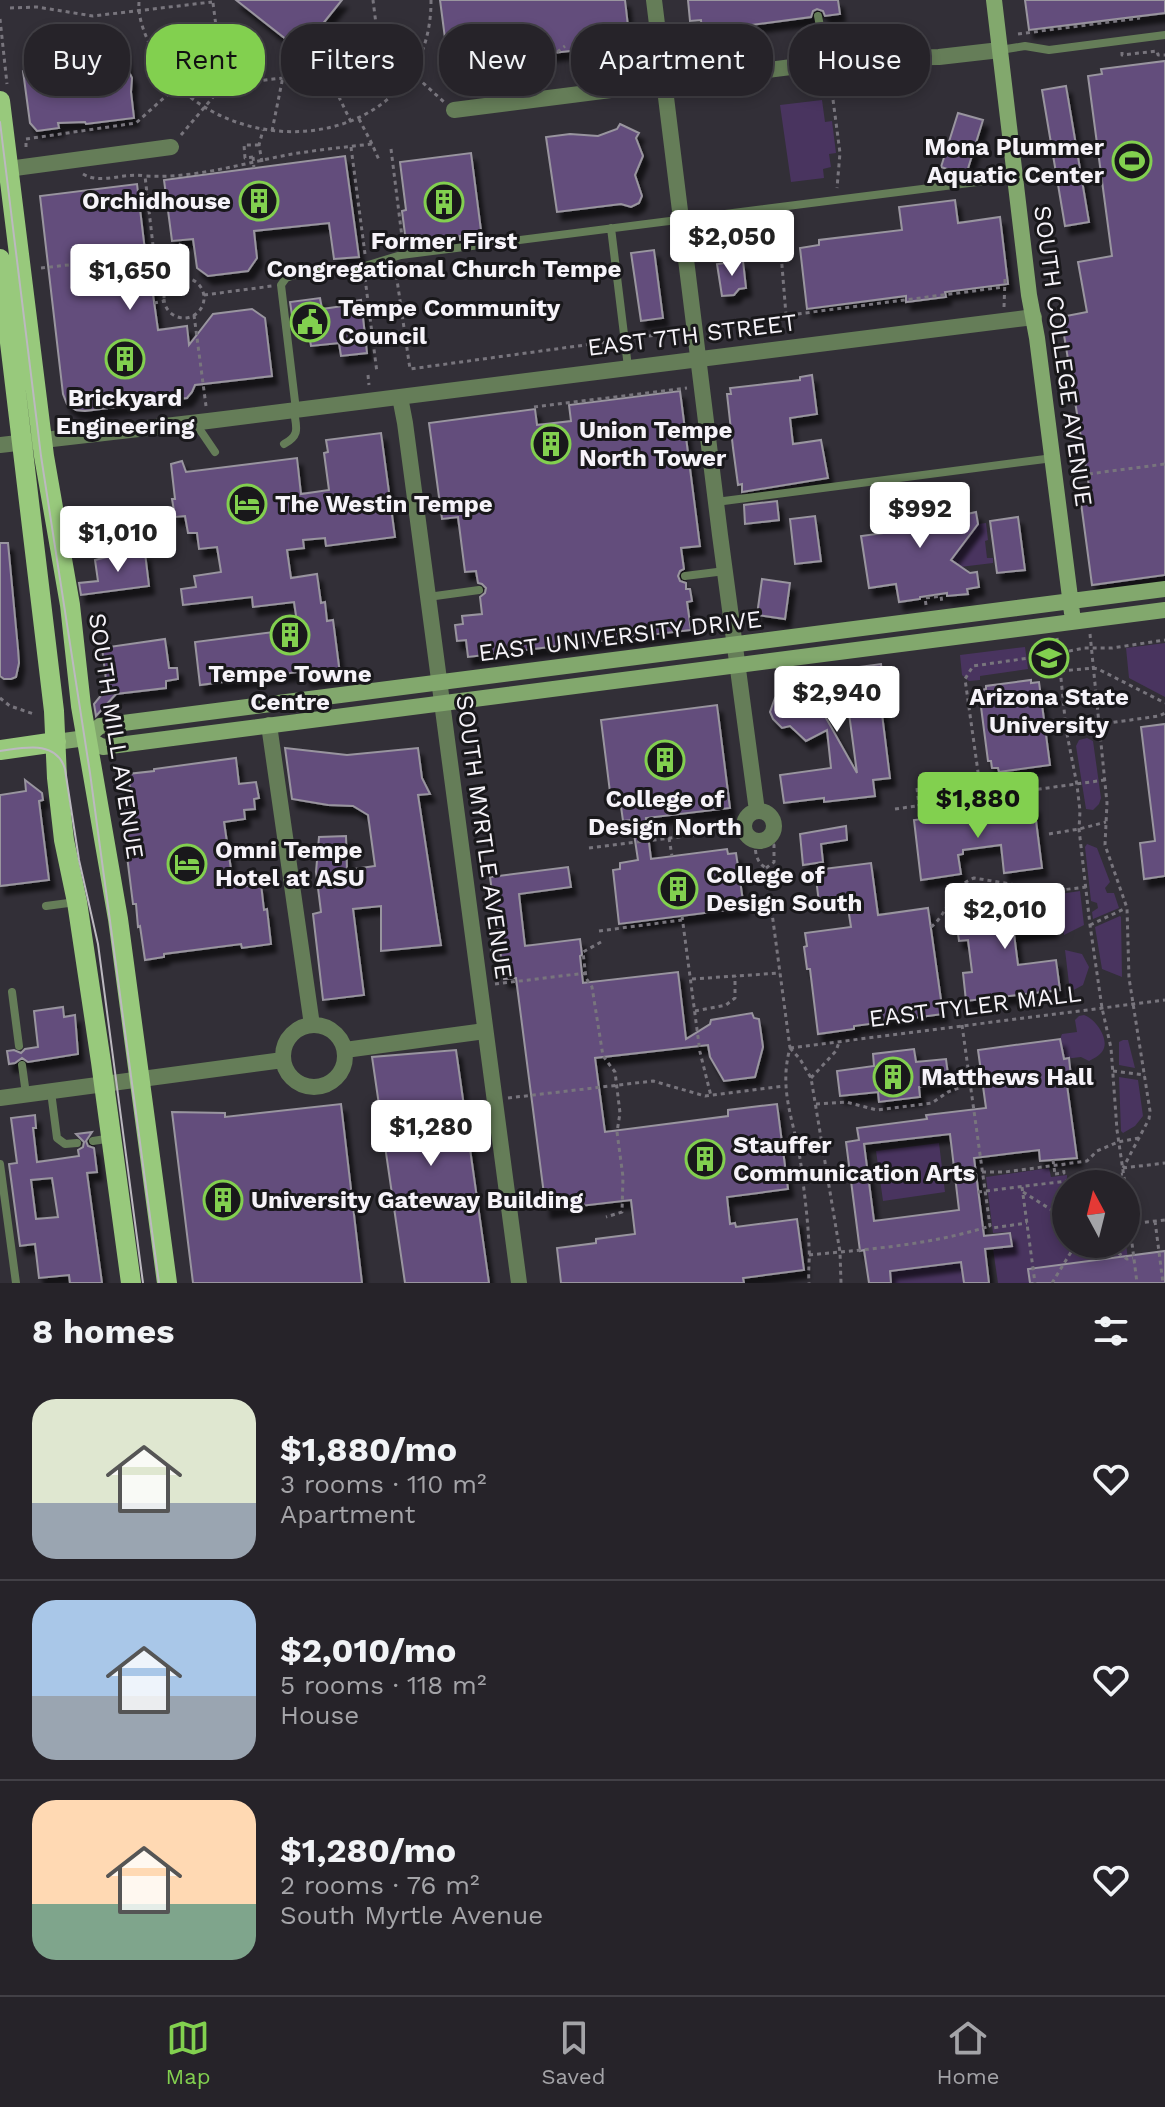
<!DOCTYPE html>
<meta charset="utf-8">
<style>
body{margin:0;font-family:"Work Sans",sans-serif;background:#322f35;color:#f1f3f6;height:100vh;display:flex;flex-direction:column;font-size:30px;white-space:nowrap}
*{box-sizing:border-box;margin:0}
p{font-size:26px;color:#a4a4a8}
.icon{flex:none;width:44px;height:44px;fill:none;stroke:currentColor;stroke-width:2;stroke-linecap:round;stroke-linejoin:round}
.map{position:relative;height:1283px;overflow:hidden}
.details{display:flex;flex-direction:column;background:#262329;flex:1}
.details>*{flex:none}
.guide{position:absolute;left:24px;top:24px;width:1118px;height:72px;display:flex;gap:16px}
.needle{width:52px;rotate:353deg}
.tools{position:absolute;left:1052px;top:1170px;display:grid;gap:16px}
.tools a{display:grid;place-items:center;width:88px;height:88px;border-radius:50%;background:#262329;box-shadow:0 4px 12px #0003,0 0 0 2px #424046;font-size:40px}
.price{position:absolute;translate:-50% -68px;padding:0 18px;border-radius:8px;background:#fff;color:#222;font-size:26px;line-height:52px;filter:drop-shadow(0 2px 4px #0008)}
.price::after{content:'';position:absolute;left:50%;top:48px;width:24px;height:18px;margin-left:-12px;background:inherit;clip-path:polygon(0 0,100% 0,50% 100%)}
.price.on{background:#82d04f;color:#111}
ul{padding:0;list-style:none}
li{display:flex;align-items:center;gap:24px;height:200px;padding:0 32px}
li+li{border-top:2px solid #424046}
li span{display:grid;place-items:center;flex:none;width:224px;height:160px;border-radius:24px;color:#555}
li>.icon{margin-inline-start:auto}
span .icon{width:96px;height:96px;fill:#fffc;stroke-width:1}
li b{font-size:34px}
h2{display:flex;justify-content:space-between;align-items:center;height:96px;padding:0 32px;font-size:34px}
.tag{padding:0 28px;border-radius:32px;background:#262329;box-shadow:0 4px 12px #0003,0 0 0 2px #424046;font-size:28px;line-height:72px}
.tag.on{background:#82d04f;color:#111}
.menu{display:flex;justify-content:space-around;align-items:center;height:112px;border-top:2px solid #424046;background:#262329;font-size:22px;color:#a4a4a8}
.menu a{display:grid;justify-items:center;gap:4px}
.menu .on{color:#82d04f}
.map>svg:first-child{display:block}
.green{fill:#49345f}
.building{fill:#634e7c;stroke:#99959f;stroke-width:2;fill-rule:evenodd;filter:url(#shadow)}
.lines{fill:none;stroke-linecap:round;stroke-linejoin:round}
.path{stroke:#78757d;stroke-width:3;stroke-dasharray:4 4;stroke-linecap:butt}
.lane{stroke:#657d58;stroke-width:8}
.street{stroke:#657d58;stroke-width:16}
.secondary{stroke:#82a86d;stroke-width:16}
.primary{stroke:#98c97c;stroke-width:20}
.tram{stroke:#bcb9c0;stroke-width:2}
.path-bridge{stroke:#78757d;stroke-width:3;stroke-dasharray:4 4;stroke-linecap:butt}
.labels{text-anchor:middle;stroke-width:6;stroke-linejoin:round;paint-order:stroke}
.poi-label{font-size:24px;font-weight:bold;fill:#f6f3f9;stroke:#19181b;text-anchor:start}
.street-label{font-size:24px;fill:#f6f3f9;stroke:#19181b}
</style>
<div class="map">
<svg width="1165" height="1283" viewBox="0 0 1165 1283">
<defs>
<filter id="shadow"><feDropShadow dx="5" dy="8" stdDeviation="2" flood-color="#0009"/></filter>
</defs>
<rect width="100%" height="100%" fill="#322f37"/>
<!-- green -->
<path class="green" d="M822 100 825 122 832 121 836 153 829 154 831 167 823 169 824 178 791 182 780 105Z
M986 523 988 540 985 541 987 558H993V563L960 567 951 560 978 524Z
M1165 643V697L1129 678 1126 648Z
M1025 647 1028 669 980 676V680L969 681 962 675 960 655Z
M1087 738 1093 741 1101 798 1099 804 1093 810 1086 809 1076 746 1079 740Z
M1087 844 1097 848 1110 882 1105 888 1107 893H1114L1119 908 1093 919 1092 912 1098 908 1097 903 1091 901 1085 847Z
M1080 891 1084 925 1064 935 1060 894Z
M1120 916 1121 917 1122 977 1102 969 1095 927Z
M1065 950 1082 954 1089 967 1083 985 1070 992Z
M1084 1015C1094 1018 1108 1036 1104 1048 1102 1054 1095 1058 1089 1061L1081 1057 1064 1059 1060 1039 1062 1034 1077 1032 1075 1020 1079 1016Z
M1123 1040H1128L1135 1068 1119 1065V1042Z
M1119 1077 1138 1080 1143 1116 1135 1126 1123 1133 1121 1131Z
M939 1143 945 1192 883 1201 876 1151Z
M1049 1168 1051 1177 1067 1175 1066 1244H1126L1131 1283H998L993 1249 1013 1246 1011 1232 993 1233 986 1177Z
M961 1261 964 1283H891L890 1271Z"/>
<!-- building -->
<path class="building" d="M236 0H342L301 51Z
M440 0H625L630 44 536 55 534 35 446 46Z
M688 0H838L840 14 825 16 823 11 817 9 813 11 811 17 707 31 702 30 701 20 690 21Z
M1025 0H1165V13L1029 30Z
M32 37 76 38V40L100 37 109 42 123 41 127 68 132 78 131 92 134 118 86 124 85 122 58 123 59 128 37 131 30 123 23 71 28 70Z
M1165 61V575L1092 585 1079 488 1089 486 1061 317 1087 312 1078 262 1112 256 1088 76 1102 74 1101 69Z
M1066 86 1089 222 1065 226 1042 90Z
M958 113 983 120 966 175 941 167Z
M620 124 639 133 636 138 643 156 635 175 642 196 639 203 631 207 621 204 557 212 546 137 570 134 598 136 617 129Z
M471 153 482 238 460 240V236L406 242 402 211 406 210 400 162Z
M345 156 359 257 334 259 329 223 254 231 257 258 248 271 208 276 197 268 193 239 172 241 164 180Z
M137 184 146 259H148L158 330 187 326 189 345 213 314 252 309 265 318 272 376 195 385 192 392 187 398 85 411 76 410 67 404 63 394 40 196Z
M955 200 958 223 1000 217 1008 284 945 292 946 297 906 302V296L807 309 800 248 819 245V240L902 230 899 207Z
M725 222 727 236 708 238 706 225Z
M654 250 663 318 641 321 631 253Z
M743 261 746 288 739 289 734 295 722 296 717 264Z
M320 298 322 309 343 306V303L361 300 367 353 341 356 339 343 311 346 309 334 304 335 302 321 293 322 290 302Z
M812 375 817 414 790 418 793 444 821 440 828 478 742 492V484L738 485 733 448 727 394H731L730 388 800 380V377Z
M680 391 700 546 681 548 684 569 680 571 678 576 680 581 686 583V589H690L692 601 687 602 691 630 468 657 466 640 457 641 455 625 463 624 462 616 482 614 480 597 485 593 486 588 482 584 478 583 476 571 465 572 458 517 442 519 429 423 535 409 537 425 571 421 569 405Z
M381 433 395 537 326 546 325 538 303 540 304 548 287 550 291 578 317 574 321 603 325 602 327 621 333 620 340 674 306 678 305 671 200 685 195 642 298 629 294 602 253 607 252 597 183 605 181 589 196 587 194 576 221 572 217 547 199 549 197 533H188L185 516 175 517 172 499H175L171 464 182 461 186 472 297 458 301 494 329 490 324 453 328 452 326 440Z
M931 494 963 519 967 514 976 512 978 524 951 560 970 573 977 572 979 587 967 589 968 594 947 596V593L920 597V599L899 602 896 584 869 588 861 536 892 532 889 506 897 499Z
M777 501 779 520 745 524 744 505Z
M815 516 821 561 795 564 790 519Z
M1018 517 1025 570 997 573 990 521Z
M0 543H8L18 649 19 663 16 677 11 679H4L0 676Z
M122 553 123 556 145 553 149 586 81 595 79 583 98 581 95 560Z
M762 579 790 583 785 619 757 615Z
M165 639 169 668H177L178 679 166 681V688L116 694 96 716 94 704 107 688 102 648Z
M881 664 884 689 879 690 890 778 873 780 875 796 824 802V798L784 803 780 775 831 768 827 730 806 741 790 726 782 728 773 719 770 712 775 698 781 690 791 684 801 680 830 688 828 671ZM848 706 857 773 821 709Z
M1031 680V683L1039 682 1050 765 999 772 998 768H992L991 761H988L980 699H982L981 690 986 689V686Z
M717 705 730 808 646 818 651 859 727 849 728 854 736 853 744 908 619 924 613 870 620 869V863L638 860 632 820 623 821 620 799 611 800 601 720Z
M1165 724V876L1144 879 1140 843 1155 841 1141 727Z
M285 748 347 755 418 748 422 778 430 794 418 795 441 945 381 951V906L353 909 364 995 323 1000 313 914 321 912 316 872 319 837 346 836 347 870 375 866 368 815 353 806 328 805 292 799Z
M236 758 239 784 256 782 259 798 254 799 255 809 244 810 245 819 224 822 232 876 245 874 247 886 261 884 264 910 267 909 271 944 242 948 241 944 164 954V957L145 960 140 926 138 927 136 904H133L126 848H128L121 797 131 796 128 774 154 771V769Z
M25 780 42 793 43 800 39 801 49 880 0 886V795L26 791Z
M1034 805 1042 868 1004 873 1001 845 963 850V854L958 855 961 874 921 880 914 820Z
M846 826 847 840 821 844 823 862 803 865 800 834Z
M871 863 878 915 928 908 943 1014 854 1026V1029L818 1034 810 969H807L804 947 807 946 805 933 851 927 847 901 819 903 815 870Z
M568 867 571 887 519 894 525 946 580 939 582 955 580 956 583 983 678 972 686 1039 710 1024 711 1020 752 1013 754 1018 759 1019 763 1047 755 1077 724 1081 710 1057 708 1045 595 1058 605 1132 728 1116V1110L777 1104 788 1189 727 1197 730 1224 735 1223 736 1227 797 1219 804 1270 743 1278 744 1283H561L557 1248 596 1243V1239L635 1234 631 1200 546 1210 516 978 504 979 490 877Z
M1049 900 1052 929 1014 934 1018 965 1056 960 1060 990 966 1001 963 973 972 972 968 940 959 941 955 912Z
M63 1007 64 1017 75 1015 78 1054 28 1062 22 1058 15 1063 9 1064 7 1051 14 1050 21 1053 25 1049 38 1047 34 1011Z
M1060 1039 1064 1059 1069 1058 1071 1077 1066 1078 1077 1158 1040 1161 1039 1150 974 1158 984 1236 1010 1233 1012 1246 985 1249 989 1283H964L961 1262 890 1271 891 1283H869L864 1250 860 1251 846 1142 859 1140 857 1128 927 1119 926 1115 986 1108 978 1050ZM950 1134 959 1210 874 1221 864 1144Z
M914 1049 916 1062 946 1059 949 1083 919 1087 920 1097 879 1102 878 1092 840 1096 837 1071 874 1066 873 1054Z
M456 1050 489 1283H405L372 1057Z
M341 1104 362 1283H193L172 1112 225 1113V1117Z
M35 1115 36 1128H33L37 1162 79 1156 78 1150 83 1147 84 1142 76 1134 92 1132 86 1141 88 1146 94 1148 97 1172 87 1173 102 1283H70L69 1275 39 1278 35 1244 20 1246 9 1164 17 1163 11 1118ZM52 1178 58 1217 36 1219 31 1180Z
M1165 1251V1283H1030L1028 1269Z"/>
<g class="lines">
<!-- path -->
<path class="path" d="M139 2C138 16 143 30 149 43 158 68 173 84 194 100 285 166 432 127 431 0
M213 3 223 80 225 83 230 84 283 78
M10 8 37 7 93 16 212 2
M0 19 7 84
M1018 34 1140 18
M311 39 351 122
M608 40 641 58
M1122 52V55L1157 51 1158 55H1165
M327 72 374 66 380 56 373 0
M411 72 444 102
M534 74 543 63 565 46
M832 92 840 153 837 188
M359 119 372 144
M272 131 290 42
M181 135 225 83
M26 147V139L136 123 177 86
M351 147 365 254
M391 149 403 245
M253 157 245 158 244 145H259
M262 162 259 145 263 130
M83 174C101 185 124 172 145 176
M778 216 786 315
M154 254 145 176C194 179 244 163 292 154 318 150 345 147 372 144L379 160
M41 268 176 253
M398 268 396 273 410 369 614 341
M164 298a20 20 0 1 1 40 0a20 20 0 1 1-40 0Z
M179 278 176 253 182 240
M365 278 377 373
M204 295 272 286
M154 303 164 301
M1004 307 1005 279
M194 315 206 406
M711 328 757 323 782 316 1004 287
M633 338 681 332
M368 375 369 385
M534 407 687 388
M1073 476 1165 464
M926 605 925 598 941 596 942 603
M1090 634 1107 803 1105 845 1127 908 1129 978 1150 1111 1149 1119 1123 1168
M1057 638 1066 729 1077 785 1080 811 1079 829 1090 925 1102 1008 1111 1048 1117 1130 1125 1184
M1061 671 1093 668 1098 669 1165 703
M0 698 10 706 34 714
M1066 729 1159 716 1165 713
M917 788 919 806
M983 797 981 783 979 779 965 679 973 666 1050 655 1084 648H1112L1165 640
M895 809 1105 780
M1049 834 1079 829 1106 822
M669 838 672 856
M756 842C754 852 757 863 766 868L790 1048C778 1092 795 1122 801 1165 804 1191 808 1219 809 1246 810 1258 808 1270 809 1283
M589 848 743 829
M766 868 774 862V845L769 838
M682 916 700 1052 711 1096
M1090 925 1126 908
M931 927C949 913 951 886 974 878L1053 891 1086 887
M599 931 682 920
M601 942 583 952 586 978 592 987 603 1056 615 1072 620 1113 617 1132 623 1177 622 1212 606 1217
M490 951 500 949
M692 979 780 973
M495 984 586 973
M695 1011 726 1005 735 998V976
M962 1025 990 1226 992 1228 1027 1223
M790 1048 1165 1000
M790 1048 800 1059 811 1078 840 1252 841 1283
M1113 1071 1145 1075
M811 1078 836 1051 839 1042
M508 1098 653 1081 705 1096 784 1086
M816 1104 846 1102 877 1110 932 1103 948 1092 969 1084
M1123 1168 1165 1163
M982 1172H1005L1087 1161 1097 1151 1118 1142 1139 1138
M1055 1174 1064 1173 1063 1164
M1022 1187 1035 1283
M978 1192 1123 1174
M1023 1192 1066 1219
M1126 1196 1137 1283
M1155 1221 1163 1283
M1129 1224 1165 1220
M1105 1244 1127 1259 1133 1258
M809 1255C871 1249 930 1245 990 1226
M1052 1283 1076 1244"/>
<!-- lane -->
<path class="lane" d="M818 16 827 62
M1000 50 1025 46 1049 50 1165 35
M611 228 628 367
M296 410 281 285 286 278 294 275 365 266 401 255 993 180
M196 424 215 452
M284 444C301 435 296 427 294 411
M716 502 1053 458
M685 576 725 571
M428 597 479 590
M46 906 76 902
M12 992 19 1046
M22 1065 26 1094
M51 1092 57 1138 65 1144 77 1143
M93 1141 112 1138
M0 1164 16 1283"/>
<!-- street -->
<path class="street" d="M654 0 720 535 757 811
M454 110 862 58 939 57 1000 50
M0 170 171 147
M400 397 405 423 519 1283
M0 445 208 421 1034 317
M269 725 312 1025
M744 826a15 15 0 1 1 30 0a15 15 0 1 1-30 0Z
M283 1056a31 31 0 1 1 62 0a31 31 0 1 1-62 0Z
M345 1050 485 1031
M0 1098 283 1060"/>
<!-- secondary -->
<path class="secondary" d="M994 0 1029 295 1037 338 1072 613
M86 738 100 726 1165 589
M56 742 86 738 103 747 1165 610"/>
<!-- primary -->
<path class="primary" d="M0 101 44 456 70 605 81 706 118 919 167 1283
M0 259 54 711 57 778 64 840 77 902 101 1062 131 1283
M0 750 56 742"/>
<!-- tram -->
<path class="tram" d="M0 122 41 456 90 773 159 1283
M0 751C23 748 56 739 65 769L79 860 98 944 143 1283"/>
<!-- path-bridge -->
<path class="path-bridge" d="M253 157 254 168
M1053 1160 1055 1174"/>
</g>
<!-- icons -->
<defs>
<g id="stadium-ring" transform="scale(2)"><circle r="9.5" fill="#19181b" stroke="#82d04f" stroke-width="1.5"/><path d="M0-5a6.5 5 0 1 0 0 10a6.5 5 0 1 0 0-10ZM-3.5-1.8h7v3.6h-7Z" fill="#82d04f"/></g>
<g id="building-ring" transform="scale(2)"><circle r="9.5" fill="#19181b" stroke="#82d04f" stroke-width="1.5"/><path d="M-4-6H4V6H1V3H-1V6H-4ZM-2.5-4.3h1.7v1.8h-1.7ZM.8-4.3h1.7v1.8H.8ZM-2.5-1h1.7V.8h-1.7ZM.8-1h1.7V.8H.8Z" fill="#82d04f"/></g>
<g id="civic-ring" transform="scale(2)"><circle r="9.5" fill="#19181b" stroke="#82d04f" stroke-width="1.5"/><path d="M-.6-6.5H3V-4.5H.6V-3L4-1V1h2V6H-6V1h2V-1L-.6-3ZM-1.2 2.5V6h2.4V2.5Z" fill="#82d04f"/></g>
<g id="hotel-ring" transform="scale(2)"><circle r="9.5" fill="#19181b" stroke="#82d04f" stroke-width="1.5"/><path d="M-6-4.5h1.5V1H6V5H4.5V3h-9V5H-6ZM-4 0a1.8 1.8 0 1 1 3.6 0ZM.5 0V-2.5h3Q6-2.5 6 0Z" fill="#82d04f"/></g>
<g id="university-ring" transform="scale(2)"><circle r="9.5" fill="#19181b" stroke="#82d04f" stroke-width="1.5"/><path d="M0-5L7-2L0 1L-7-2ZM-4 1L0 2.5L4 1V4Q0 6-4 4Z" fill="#82d04f"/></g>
</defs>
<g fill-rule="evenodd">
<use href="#stadium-ring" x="1132" y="161"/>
<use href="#building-ring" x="259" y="201"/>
<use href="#building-ring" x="444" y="202"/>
<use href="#civic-ring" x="310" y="322"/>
<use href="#building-ring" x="125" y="359"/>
<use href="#building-ring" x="551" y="444"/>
<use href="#hotel-ring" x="247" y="504"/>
<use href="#building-ring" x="290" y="635"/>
<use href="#university-ring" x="1049" y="658"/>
<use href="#building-ring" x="665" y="760"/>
<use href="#hotel-ring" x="187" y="864"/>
<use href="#building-ring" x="678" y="889"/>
<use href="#building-ring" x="893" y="1077"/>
<use href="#building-ring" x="705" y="1159"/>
<use href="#building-ring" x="223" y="1200"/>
</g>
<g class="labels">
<!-- poi labels -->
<g class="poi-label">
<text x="1104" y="155" text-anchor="end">Mona Plummer<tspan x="1104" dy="28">Aquatic Center</tspan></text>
<text x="231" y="209" text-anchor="end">Orchidhouse</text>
<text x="444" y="249" text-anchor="middle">Former First<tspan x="444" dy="28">Congregational Church Tempe</tspan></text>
<text x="338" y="316">Tempe Community<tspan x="338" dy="28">Council</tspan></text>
<text x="125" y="406" text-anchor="middle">Brickyard<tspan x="125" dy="28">Engineering</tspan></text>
<text x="579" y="438">Union Tempe<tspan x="579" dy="28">North Tower</tspan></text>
<text x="275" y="512">The Westin Tempe</text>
<text x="290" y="682" text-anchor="middle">Tempe Towne<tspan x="290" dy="28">Centre</tspan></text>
<text x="1049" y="705" text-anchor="middle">Arizona State<tspan x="1049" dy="28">University</tspan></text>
<text x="665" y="807" text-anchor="middle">College of<tspan x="665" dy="28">Design North</tspan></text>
<text x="215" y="858">Omni Tempe<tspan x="215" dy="28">Hotel at ASU</tspan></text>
<text x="706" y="883">College of<tspan x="706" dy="28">Design South</tspan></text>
<text x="921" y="1085">Matthews Hall</text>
<text x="733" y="1153">Stauffer<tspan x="733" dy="28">Communication Arts</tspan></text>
<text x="251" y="1208">University Gateway Building</text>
</g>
<!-- street labels -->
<g class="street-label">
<text transform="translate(692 335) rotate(-7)" y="8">EAST 7TH STREET</text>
<text transform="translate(1063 356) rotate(82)" y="8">SOUTH COLLEGE AVENUE</text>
<text transform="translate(620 636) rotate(-7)" y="8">EAST UNIVERSITY DRIVE</text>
<text transform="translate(116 736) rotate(81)" y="8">SOUTH MILL AVENUE</text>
<text transform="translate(484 837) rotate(82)" y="8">SOUTH MYRTLE AVENUE</text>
<text transform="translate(975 1006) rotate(-7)" y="8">EAST TYLER MALL</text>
</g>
</g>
</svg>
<div class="tools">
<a><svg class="needle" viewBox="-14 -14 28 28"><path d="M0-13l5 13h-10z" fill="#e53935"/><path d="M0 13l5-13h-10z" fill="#a4a4a8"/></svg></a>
</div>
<b class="price" style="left:732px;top:278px">$2,050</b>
<b class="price" style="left:130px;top:312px">$1,650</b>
<b class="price" style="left:920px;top:550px">$992</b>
<b class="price" style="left:118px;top:574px">$1,010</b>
<b class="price" style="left:837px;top:734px">$2,940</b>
<b class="price on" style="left:978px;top:840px">$1,880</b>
<b class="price" style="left:1005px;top:951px">$2,010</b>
<b class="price" style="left:431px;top:1168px">$1,280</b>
<div class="guide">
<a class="tag">Buy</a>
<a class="tag on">Rent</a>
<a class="tag">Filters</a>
<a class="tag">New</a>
<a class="tag">Apartment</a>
<a class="tag">House</a>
</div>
</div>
<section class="details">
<h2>8 homes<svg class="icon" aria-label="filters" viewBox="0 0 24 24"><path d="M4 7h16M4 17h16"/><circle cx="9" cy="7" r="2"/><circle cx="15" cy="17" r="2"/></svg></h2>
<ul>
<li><span style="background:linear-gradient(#dfe7d0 65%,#9aa5b1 0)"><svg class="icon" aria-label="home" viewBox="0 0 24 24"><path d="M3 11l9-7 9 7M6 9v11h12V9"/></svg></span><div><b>$1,880/mo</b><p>3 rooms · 110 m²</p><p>Apartment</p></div><svg class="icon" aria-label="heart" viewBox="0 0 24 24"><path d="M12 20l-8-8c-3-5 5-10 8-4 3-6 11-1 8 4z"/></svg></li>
<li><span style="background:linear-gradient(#a9c7e8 60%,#9aa5b1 0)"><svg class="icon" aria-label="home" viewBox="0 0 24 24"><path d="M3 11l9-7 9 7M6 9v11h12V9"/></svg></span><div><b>$2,010/mo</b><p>5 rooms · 118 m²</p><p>House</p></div><svg class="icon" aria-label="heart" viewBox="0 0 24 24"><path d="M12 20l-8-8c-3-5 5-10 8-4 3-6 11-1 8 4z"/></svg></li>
<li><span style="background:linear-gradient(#ffd9b3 65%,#7fa58c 0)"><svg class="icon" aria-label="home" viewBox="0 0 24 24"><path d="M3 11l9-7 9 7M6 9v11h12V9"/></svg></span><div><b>$1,280/mo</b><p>2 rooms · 76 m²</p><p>South Myrtle Avenue</p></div><svg class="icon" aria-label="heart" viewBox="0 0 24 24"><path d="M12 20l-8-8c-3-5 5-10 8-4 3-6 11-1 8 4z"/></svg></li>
</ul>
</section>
<nav class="menu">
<a class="on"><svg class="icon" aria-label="map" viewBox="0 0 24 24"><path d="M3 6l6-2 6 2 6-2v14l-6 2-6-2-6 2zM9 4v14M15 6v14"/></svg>Map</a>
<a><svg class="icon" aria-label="saved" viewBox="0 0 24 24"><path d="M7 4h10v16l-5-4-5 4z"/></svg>Saved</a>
<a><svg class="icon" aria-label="home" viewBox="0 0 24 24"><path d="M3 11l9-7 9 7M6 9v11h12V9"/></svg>Home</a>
</nav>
